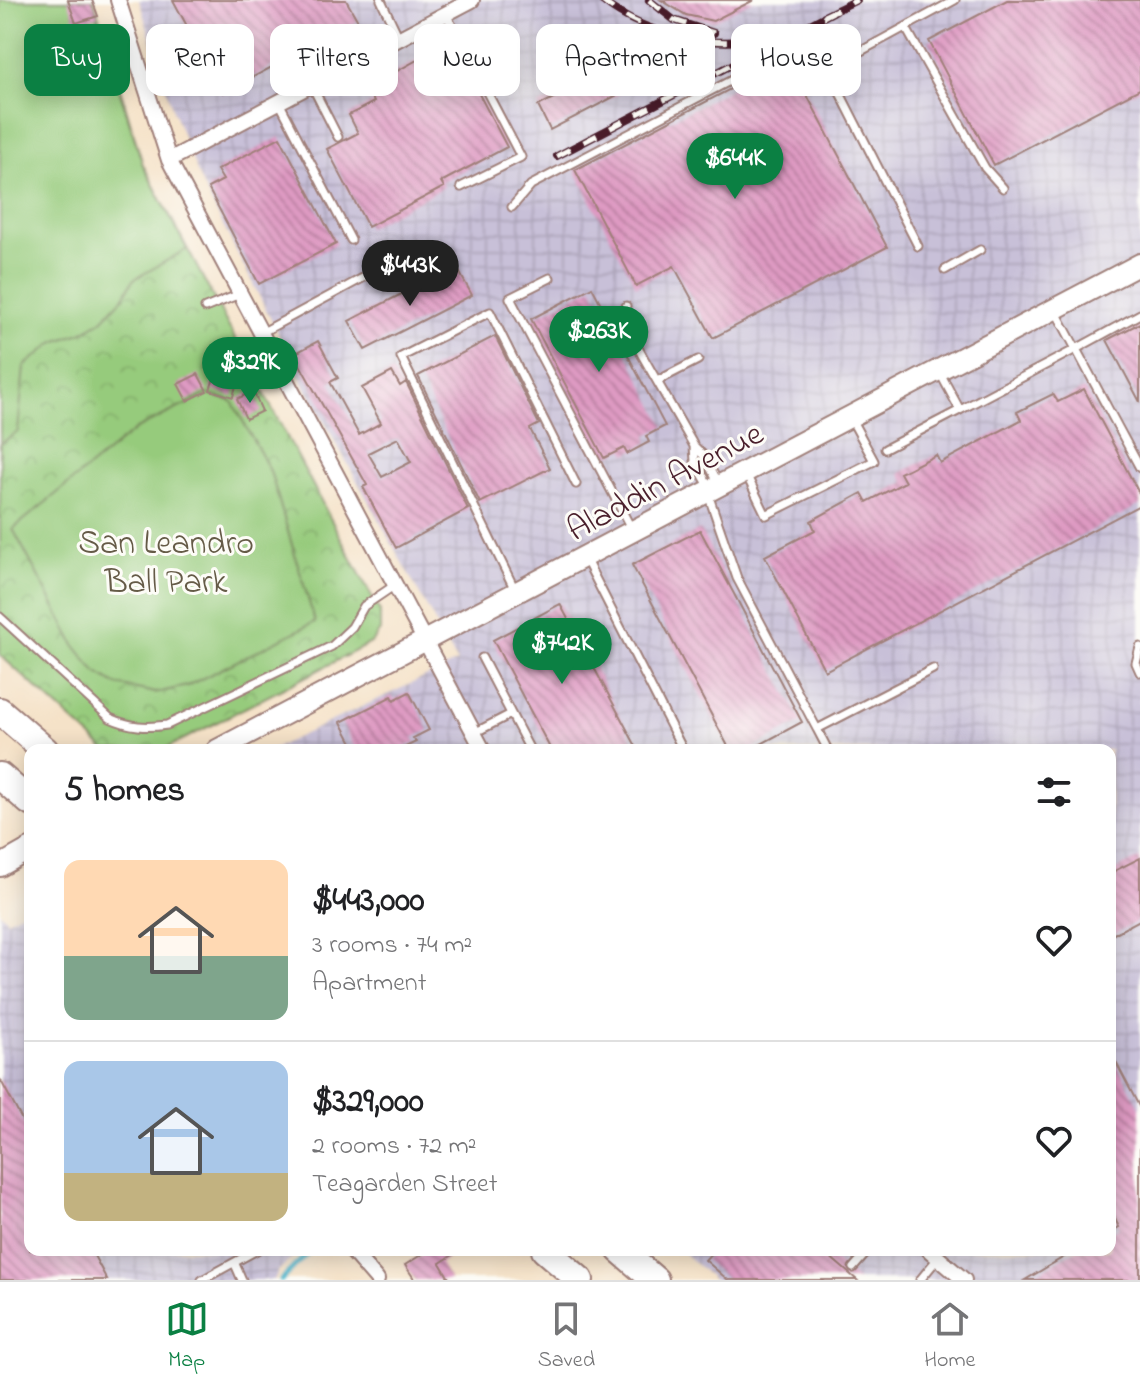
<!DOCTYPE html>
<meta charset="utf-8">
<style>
body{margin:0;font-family:"Indie Flower",sans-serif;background:#f6f6f6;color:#202124;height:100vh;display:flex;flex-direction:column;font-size:30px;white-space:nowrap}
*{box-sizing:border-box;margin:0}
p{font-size:26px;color:#757577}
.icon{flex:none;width:44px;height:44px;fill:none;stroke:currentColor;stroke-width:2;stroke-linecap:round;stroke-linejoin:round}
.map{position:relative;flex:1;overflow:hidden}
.panel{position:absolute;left:24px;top:744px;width:1092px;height:512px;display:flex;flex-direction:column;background:#fff;border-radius:16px;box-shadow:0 4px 20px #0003}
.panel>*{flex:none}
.guide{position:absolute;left:24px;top:24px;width:1092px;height:72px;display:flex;gap:16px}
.price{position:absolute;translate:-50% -68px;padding:0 18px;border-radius:28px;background:#0b8043;color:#fff;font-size:26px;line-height:52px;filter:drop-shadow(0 2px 4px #0008)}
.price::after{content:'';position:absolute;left:50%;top:48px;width:24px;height:18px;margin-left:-12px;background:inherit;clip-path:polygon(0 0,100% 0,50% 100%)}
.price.active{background:#222;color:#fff}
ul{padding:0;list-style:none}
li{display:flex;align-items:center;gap:24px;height:200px;padding:0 40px}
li+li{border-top:2px solid #e0e0e0}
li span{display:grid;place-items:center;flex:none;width:224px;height:160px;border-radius:16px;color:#555}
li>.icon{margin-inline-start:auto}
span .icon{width:96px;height:96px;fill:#fffc;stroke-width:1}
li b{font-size:34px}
h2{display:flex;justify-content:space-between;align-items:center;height:96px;padding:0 40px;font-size:34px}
.tag{padding:0 28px;border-radius:16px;background:#fff;box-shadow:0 4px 20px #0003;font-size:28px;line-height:72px}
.tag.active{background:#0b8043;color:#fff}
.menu{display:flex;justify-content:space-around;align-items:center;height:112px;border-top:2px solid #e0e0e0;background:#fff;font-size:22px;color:#757577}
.menu a{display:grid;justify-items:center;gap:4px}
.menu .active{color:#0b8043}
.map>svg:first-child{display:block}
.industrial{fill:url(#industrial-grid)}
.park{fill:url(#park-crowns);stroke:#707554;stroke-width:2}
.garden{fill:#96cb7c;stroke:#707554;stroke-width:2}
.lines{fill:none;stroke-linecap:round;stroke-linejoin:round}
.stream{stroke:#4db6cc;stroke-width:5}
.building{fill:url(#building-back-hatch);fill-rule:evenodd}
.lane-casing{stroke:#a0807a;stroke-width:11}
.street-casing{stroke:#a0807a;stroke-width:18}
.secondary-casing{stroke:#a0807a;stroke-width:24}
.highway-casing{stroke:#a0807a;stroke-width:30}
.lane{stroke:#fff;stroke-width:7}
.street{stroke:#fff;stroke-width:14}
.secondary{stroke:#fff;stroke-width:20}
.highway{stroke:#fff;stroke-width:26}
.rail-casing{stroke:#4a1f2b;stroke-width:8}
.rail{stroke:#fdfcf7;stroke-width:5;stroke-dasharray:15;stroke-linecap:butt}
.labels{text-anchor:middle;stroke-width:6;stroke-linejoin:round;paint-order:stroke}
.street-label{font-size:34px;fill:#4a1f2b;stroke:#fdfcf7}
.park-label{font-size:34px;fill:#655b47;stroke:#fdfcf7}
</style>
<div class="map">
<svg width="1140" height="1280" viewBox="0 0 1140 1280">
<defs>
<pattern id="industrial-grid" width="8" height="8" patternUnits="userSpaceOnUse" patternTransform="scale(2)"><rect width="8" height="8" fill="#c8c0d8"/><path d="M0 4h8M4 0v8" fill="none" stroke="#ada5ba"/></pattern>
<pattern id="park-crowns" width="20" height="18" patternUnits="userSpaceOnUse" patternTransform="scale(2)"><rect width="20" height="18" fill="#96cb7c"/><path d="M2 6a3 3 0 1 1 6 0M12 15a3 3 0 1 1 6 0" fill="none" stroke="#83ae6b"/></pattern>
<pattern id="building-back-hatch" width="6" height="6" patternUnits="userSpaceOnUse" patternTransform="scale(2)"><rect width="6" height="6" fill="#de9ac2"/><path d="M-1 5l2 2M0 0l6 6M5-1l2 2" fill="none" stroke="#b67d9e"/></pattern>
</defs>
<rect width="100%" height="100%" fill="#fdfcf7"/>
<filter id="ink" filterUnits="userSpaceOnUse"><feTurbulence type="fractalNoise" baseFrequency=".0125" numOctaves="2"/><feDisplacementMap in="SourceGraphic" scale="16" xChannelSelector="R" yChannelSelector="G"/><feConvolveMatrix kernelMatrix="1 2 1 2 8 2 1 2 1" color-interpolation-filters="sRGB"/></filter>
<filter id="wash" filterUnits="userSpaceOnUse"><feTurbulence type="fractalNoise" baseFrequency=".006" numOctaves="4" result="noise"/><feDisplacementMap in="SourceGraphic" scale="32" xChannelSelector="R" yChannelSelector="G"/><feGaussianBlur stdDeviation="1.8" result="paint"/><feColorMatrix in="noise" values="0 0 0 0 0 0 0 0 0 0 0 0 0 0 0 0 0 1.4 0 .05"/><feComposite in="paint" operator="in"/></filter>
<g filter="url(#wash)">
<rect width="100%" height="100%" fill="#f5e2c8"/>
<!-- industrial -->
<path class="industrial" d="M139 0H1140V1280H714L680 1250H1110V750H270L457 662 308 392 202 184 172 108Z
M30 908V1250H301L279 1270 274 1280H0V912L7 920Z"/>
<!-- park -->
<path class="park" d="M0 0H94L143 165 380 612V631L371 643 163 750H105L0 655Z"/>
<!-- garden -->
<path class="garden" d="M0 0H91L143 165 187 249 133 280 123 298 101 321 83 332 55 342 24 366 18 432 0 444Z
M207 394 232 401 270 471 315 622 187 686 156 693 117 685 96 672 76 647 13 529 136 429Z"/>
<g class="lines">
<!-- stream -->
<path class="stream" d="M281 1280 311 1250"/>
</g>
<g id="blocks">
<!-- building -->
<path class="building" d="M68 0H92L98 16 76 23Z
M173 0H346L358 21 223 93Z
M661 0H754L713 21 686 15Z
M1007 0H1140V89L994 165 929 41Z
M451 41 507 147 441 182 444 187 368 227 327 149 358 133 349 115 374 102 367 88Z
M640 53 652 77 550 130 538 106Z
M788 59 887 247 713 338 674 266 636 286 575 170Z
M280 137 336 244 259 284 208 188 223 180 217 170Z
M456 266 472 295 365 350 349 321Z
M592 287 665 426 646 436 649 442 627 454 624 448 604 458 531 319Z
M1140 323V402L1107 340Z
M495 336 539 424 530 429 550 468 480 503 418 376Z
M318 341 338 378 330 382 359 435 381 423 362 388 392 372 400 386 406 382 468 509 396 548 363 487 367 485 294 354ZM398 438 411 462 382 477 368 453Z
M216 372 238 378 233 397 210 390Z
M198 374 207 391 187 401 178 384Z
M1084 389 1140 495V505L825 671 765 556 815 530 811 521 862 493 867 502 905 482 900 473 936 455 940 463 1021 420 1017 412 1053 394 1058 402Z
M253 391 262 411 246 419 237 399Z
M700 530 802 722 750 750H730L632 565Z
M560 604 638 750H551L493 640Z
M409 692 429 730 413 738 416 742 399 750H356L341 722 392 696 394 700Z
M1140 858V920L1110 936V873Z
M1110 1051 1140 1108V1280H1025L1076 1250H1110V1232L1119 1227 1110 1209Z
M0 1079 30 1135V1250H91L107 1280H0Z
M429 1250H461L440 1263 450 1280H415L405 1265Z
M714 1250H822L857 1280H728L705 1260Z"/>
</g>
</g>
<g filter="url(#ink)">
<use href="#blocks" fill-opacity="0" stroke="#a0807a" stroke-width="2"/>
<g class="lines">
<!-- lane casing -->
<g class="lane-casing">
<path id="lane" d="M381 0 399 38
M446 14 521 157 461 187
M906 28 985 168 1003 188
M828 69 955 0
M311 84 338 137
M279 102 351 240
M512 207 531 185 812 38 918 246
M945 270 980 250
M550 278 510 298 632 530
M626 306 622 320 694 446 704 456 719 484
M205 308 240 294
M1140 314 1076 349 1140 468
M261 333 420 247
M657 381 698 360
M960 410 1076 349 1056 312
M694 446 695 461 710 488
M885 449 960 410 940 373
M746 474 766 515 874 461 850 417
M708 494 737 578 817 729
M586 560 683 750
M516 592 401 357 490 312 576 484
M0 617 110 718C130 727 146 728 167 725L332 646 352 627 364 606 395 585
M1140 647 1136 663 1140 672
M482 658 530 750
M474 733 511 714
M828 750 817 729 933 669
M235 1264 242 1280
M853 1268 869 1250
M202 1280 257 1250
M920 1280 938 1258"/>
</g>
<!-- street casing -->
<g class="street-casing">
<path id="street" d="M118 0 169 160 483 750
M169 160 472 0
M351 1250 377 1280
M929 1250 964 1280"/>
</g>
<!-- secondary casing -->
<g class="secondary-casing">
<path id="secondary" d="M217 750 1140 264
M0 866 30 849"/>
</g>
<!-- highway casing -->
<g class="highway-casing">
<path id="highway" d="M0 711 45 750
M0 776 30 802
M545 1250 580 1280
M620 1250 655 1280"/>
</g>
<!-- lane -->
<use href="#lane" class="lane"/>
<!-- street -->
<use href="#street" class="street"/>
<!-- secondary -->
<use href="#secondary" class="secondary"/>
<!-- highway -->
<use href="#highway" class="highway"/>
<!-- rail casing -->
<g class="rail-casing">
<path id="rail" d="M601 0C646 37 724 53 779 33
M649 0 674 20 714 33
M824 16 857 0
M557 156 833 12"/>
</g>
<!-- rail -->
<use href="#rail" class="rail"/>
</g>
</g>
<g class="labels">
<!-- street labels -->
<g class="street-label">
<text transform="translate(664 480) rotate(-28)" y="12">Aladdin Avenue</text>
</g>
<!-- park labels -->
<g class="park-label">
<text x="166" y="553">San Leandro<tspan x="166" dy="39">Ball Park</tspan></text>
</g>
</g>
</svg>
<b class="price" style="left:735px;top:201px">$644K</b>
<b class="price active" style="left:410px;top:308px">$443K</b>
<b class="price" style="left:599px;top:374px">$263K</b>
<b class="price" style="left:250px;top:405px">$329K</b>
<b class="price" style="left:562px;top:686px">$742K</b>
<div class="guide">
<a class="tag active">Buy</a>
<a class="tag">Rent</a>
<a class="tag">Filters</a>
<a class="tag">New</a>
<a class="tag">Apartment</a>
<a class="tag">House</a>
</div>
<section class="panel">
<h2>5 homes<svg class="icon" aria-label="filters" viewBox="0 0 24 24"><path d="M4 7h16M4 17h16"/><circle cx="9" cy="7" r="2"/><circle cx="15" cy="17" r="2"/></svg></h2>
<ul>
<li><span style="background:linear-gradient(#ffd9b3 60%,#7fa58c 0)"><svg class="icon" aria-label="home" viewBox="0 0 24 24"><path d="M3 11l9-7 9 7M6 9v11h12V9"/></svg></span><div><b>$443,000</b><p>3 rooms · 74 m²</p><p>Apartment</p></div><svg class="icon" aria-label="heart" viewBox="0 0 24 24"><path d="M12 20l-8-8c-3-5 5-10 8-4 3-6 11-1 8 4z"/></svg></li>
<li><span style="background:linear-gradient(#a9c7e8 70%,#c2b280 0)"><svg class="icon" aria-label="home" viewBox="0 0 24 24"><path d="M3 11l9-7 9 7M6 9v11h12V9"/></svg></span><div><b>$329,000</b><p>2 rooms · 72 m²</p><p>Teagarden Street</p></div><svg class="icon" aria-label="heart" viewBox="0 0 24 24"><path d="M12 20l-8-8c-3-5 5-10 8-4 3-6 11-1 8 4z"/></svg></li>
</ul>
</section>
</div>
<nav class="menu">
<a class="active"><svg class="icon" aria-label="map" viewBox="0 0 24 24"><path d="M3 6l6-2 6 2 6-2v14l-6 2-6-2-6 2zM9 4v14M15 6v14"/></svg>Map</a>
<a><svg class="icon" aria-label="saved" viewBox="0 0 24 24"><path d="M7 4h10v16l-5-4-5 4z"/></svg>Saved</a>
<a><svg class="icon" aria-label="home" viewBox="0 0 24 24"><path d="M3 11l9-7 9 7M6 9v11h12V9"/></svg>Home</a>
</nav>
